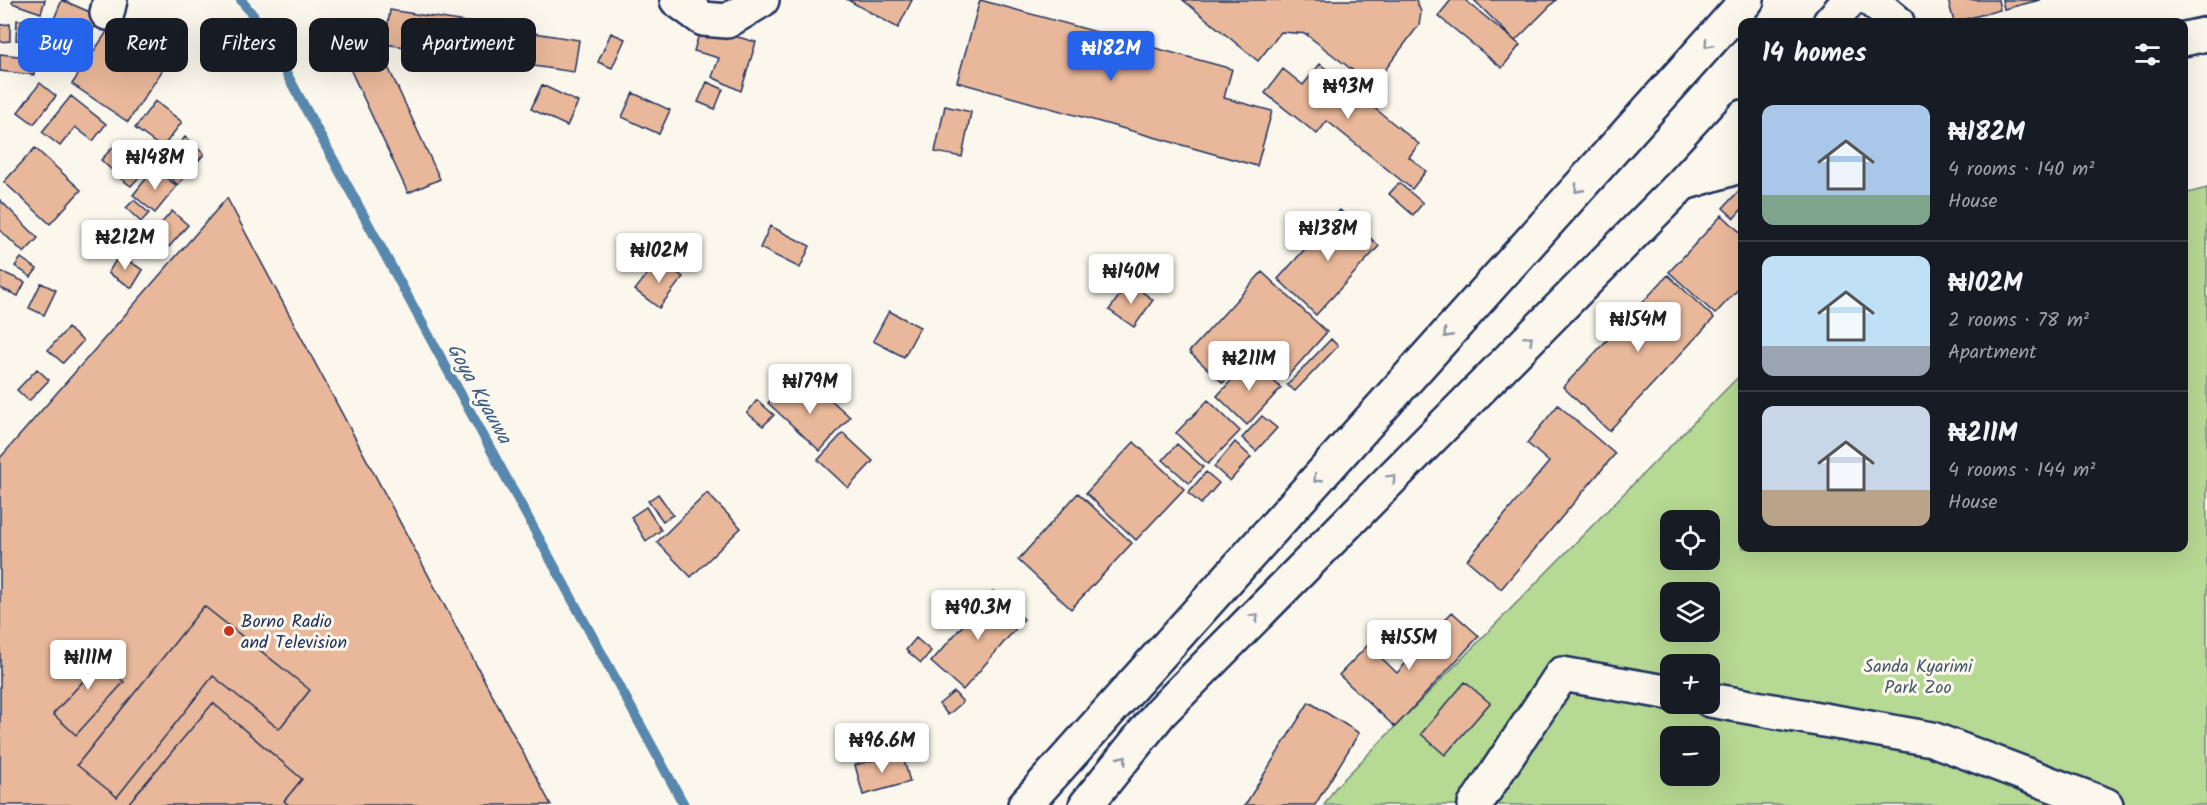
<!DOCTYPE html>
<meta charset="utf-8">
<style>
body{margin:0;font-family:Kalam,sans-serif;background:#20242c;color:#f1f3f6;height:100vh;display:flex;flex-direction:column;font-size:22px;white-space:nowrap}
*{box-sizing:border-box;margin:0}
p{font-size:20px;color:#9ea1a6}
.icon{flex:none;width:33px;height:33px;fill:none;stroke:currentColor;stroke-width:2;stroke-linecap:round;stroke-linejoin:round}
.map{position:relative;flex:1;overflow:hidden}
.sheet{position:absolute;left:1738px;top:18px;width:450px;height:534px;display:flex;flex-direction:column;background:#171b24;border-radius:12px;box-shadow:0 6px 24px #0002}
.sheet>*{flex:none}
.top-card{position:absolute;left:18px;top:18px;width:570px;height:54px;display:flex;gap:12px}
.tools{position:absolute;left:1660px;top:510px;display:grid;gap:12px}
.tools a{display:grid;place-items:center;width:60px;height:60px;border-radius:12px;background:#171b24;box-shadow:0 6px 24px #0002;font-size:30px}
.price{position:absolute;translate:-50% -51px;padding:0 14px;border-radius:6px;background:#fff;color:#222;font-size:20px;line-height:39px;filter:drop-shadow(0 2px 3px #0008)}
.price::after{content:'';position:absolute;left:50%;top:36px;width:18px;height:14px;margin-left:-9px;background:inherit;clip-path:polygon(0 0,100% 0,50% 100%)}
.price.selected{background:#2563eb;color:#fff}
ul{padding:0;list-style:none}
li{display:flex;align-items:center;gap:18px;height:150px;padding:0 24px}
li+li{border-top:2px solid #363941}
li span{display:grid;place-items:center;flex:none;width:168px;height:120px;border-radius:12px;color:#555}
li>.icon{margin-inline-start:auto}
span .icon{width:72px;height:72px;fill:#fffc;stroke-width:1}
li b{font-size:26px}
h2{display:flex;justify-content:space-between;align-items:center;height:72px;padding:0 24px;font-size:26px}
.chip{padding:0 21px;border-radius:12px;background:#171b24;box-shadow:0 6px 24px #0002;font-size:21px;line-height:54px}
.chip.selected{background:#2563eb;color:#fff}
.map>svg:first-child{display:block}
.green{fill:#b6d993;stroke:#688478;stroke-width:1.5;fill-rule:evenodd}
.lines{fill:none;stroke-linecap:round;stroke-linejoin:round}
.stream{stroke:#5888ad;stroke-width:10}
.building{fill:#e9b89a;stroke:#1b2f5e;stroke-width:1.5}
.minor-casing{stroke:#1b2f5e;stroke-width:38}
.primary-casing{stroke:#1b2f5e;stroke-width:38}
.minor{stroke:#fbf7ec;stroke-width:33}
.primary{stroke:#fbf7ec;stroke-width:33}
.oneway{stroke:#8b93a5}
.poi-dot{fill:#c8321e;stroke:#fbf7ec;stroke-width:2}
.labels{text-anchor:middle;stroke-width:6;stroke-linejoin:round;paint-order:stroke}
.poi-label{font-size:18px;fill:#1b2f5e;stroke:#fbf7ec;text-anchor:start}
.park-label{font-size:18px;fill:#425a6b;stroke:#fbf7ec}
.water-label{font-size:20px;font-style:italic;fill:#395b85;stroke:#fbf7ec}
</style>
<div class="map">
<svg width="2207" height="805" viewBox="0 0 2207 805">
<rect width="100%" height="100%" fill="#fbf7ec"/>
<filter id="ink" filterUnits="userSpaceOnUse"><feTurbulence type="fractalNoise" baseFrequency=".0167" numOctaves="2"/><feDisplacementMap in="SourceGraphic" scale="12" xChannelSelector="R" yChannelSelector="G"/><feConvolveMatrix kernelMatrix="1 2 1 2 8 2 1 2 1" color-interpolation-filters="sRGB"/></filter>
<g filter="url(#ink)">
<!-- green -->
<path class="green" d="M2207 188V805H1324L1335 788 1743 372V548H2184V194ZM1671 520H1710V560H1671ZM1671 592H1710V632H1671ZM1671 664H1710V704H1671ZM1671 736H1710V776H1671Z"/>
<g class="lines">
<!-- stream -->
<path class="stream" d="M241 0 259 23 684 805"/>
</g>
<!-- building -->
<path class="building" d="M13 0H45L41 13 12 3Z
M62 0 99 16 79 63 42 47Z
M848 0H912L898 28Z
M980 0 1232 69 1224 98 1272 111 1257 166 957 82Z
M1183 0H1416L1421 12 1419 25 1373 86 1307 35 1308 34 1281 32 1258 61Z
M1451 0H1465L1520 45 1502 68 1438 16Z
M1474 0H1556L1515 41Z
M1948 0H1998L2000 10 1954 22Z
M2002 0H2040L2004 9Z
M390 10 579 40 574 72 385 44Z
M17 20 40 22 39 41 16 40Z
M10 24V41L0 42V25Z
M112 24 168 62 128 122 72 84Z
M701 27 756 42 741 91 712 77 719 58 694 51Z
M370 28 440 179 408 193 338 43Z
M611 33 625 39 612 68 598 62Z
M0 54 36 58 34 75 0 71Z
M1320 64 1419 144 1409 157 1426 171 1412 189 1327 121 1317 134 1265 93 1283 69 1303 85Z
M707 82 723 89 715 109 698 102Z
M40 83 56 96 34 124 18 112Z
M542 85 578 102 567 126 531 109Z
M633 93 670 110 659 134 622 117Z
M71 96 106 124 93 141 75 127 60 146 42 132Z
M155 101 182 122 162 148 135 128Z
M945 106 971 112 962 157 935 152Z
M185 137 204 154 178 185 159 168Z
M114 146 130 161 117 175 101 160Z
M35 148 81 190 50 224 4 182Z
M138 157 148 167 131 186 120 178Z
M154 169 177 186 155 213 133 195Z
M1399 183 1423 203 1413 215 1389 194Z
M1743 186V208L1734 218 1723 208Z
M227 198 551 805H0V458Z
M0 200 38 238 24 253 0 230Z
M134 200 149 213 141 222 126 208Z
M1340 210 1379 246 1316 315 1278 279Z
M172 211 188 225 169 247 153 233Z
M1722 215 1743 235V284L1715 314 1669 272Z
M770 226 810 246 800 268 760 248Z
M119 255 143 270 132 288 108 273Z
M21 258 37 269 31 277 15 266Z
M659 259 683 277 659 308 635 290Z
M0 271 25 282 18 296 0 288Z
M1262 272 1327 332 1286 378 1254 350 1223 383 1189 352Z
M1668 275 1714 318 1609 431 1563 387Z
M1129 282 1153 300 1134 327 1109 310Z
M41 283 56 290 44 315 29 308Z
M889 311 920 327 904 357 873 341Z
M68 328 83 341 63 363 48 350Z
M1331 339 1338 346 1295 391 1287 385Z
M1251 359 1281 388 1247 425 1217 396Z
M37 369 49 380 29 401 17 390Z
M787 382 809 402 820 390 850 417 820 451 768 403Z
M757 400 774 415 763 426 747 413Z
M1208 400 1240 431 1208 464 1176 433Z
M1558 405 1615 454 1501 589 1467 560 1549 462 1527 443Z
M1262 416 1277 428 1256 451 1242 438Z
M843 433 873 461 848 488 818 460Z
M1134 442 1184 489 1136 540 1086 493Z
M1235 442 1251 457 1230 481 1214 467Z
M1177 444 1203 467 1189 483 1163 460Z
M1206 472 1219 483 1201 504 1188 493Z
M707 493 741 528 691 577 657 542Z
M1078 493 1132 543 1071 609 1018 560Z
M658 494 673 515 663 521 648 501Z
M646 507 661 530 646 541 631 517Z
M993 591 1024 619 963 690 931 662Z
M204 606 310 690 279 729 213 676 117 797 77 765Z
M1452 612 1479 636 1395 727 1339 675 1368 645 1397 673Z
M916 638 931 651 921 663 906 650Z
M85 646 124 682 76 735 53 714 86 678 69 664Z
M1465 682 1490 703 1445 755 1421 734Z
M954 692 963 702 948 715 939 704Z
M1309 702 1359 733 1315 805H1245Z
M213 703 302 779 284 801 289 805H127Z
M902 753 910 782 863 795 855 765Z"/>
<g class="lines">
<!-- minor casing -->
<g class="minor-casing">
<path id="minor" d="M677 0 703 19 727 21 762 0
M107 13 110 0
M1710 700 1932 739 2106 805
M1475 805 1562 674 1671 693"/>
</g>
<!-- primary casing -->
<g class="primary-casing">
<path id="primary" d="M1871 0 1897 22
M1830 22 1850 0
M2184 39 2207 34
M1684 183 1743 165
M1025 805 1747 0
M1086 805 1160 713 1682 184 1743 117"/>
</g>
<!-- minor -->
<use href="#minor" class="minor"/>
<!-- primary -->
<use href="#primary" class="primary"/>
</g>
<!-- one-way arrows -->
<defs><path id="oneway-chevron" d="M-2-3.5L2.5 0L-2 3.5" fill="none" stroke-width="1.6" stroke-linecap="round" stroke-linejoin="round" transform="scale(1.5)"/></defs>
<g class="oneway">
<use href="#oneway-chevron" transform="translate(1708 44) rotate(132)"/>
<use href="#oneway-chevron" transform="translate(1578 189) rotate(132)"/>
<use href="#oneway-chevron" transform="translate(1447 334) rotate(132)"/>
<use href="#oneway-chevron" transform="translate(1529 339) rotate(-45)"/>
<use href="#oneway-chevron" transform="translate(1392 478) rotate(-45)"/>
<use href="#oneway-chevron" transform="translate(1317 479) rotate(132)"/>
<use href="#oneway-chevron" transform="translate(1255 617) rotate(-45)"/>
<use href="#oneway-chevron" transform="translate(1123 759) rotate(-51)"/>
</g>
</g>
<!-- markers -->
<circle class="poi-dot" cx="229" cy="631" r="6"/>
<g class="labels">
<!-- poi labels -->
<g class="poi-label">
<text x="241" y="627">Borno Radio<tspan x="241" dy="21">and Television</tspan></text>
</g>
<!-- park labels -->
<g class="park-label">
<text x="1918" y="672">Sanda Kyarimi<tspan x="1918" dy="21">Park Zoo</tspan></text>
</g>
<!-- water labels -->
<g class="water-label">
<text transform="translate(480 393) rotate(61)" y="7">Goya Kyauwa</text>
</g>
</g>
</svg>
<div class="tools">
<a><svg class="icon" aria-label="locate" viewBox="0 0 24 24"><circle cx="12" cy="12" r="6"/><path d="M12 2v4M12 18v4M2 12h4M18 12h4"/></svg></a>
<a><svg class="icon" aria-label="layers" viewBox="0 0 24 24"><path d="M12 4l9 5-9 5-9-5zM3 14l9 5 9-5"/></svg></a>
<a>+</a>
<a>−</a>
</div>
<b class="price selected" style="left:1111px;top:82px">₦182M</b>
<b class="price" style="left:1348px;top:120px">₦93M</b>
<b class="price" style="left:155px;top:191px">₦148M</b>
<b class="price" style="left:1328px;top:262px">₦138M</b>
<b class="price" style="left:125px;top:271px">₦212M</b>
<b class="price" style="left:659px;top:284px">₦102M</b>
<b class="price" style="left:1131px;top:305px">₦140M</b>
<b class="price" style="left:1638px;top:353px">₦154M</b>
<b class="price" style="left:1249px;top:392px">₦211M</b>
<b class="price" style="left:810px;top:415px">₦179M</b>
<b class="price" style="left:978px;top:641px">₦90.3M</b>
<b class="price" style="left:1409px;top:671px">₦155M</b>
<b class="price" style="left:88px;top:691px">₦111M</b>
<b class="price" style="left:882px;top:774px">₦96.6M</b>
<div class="top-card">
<a class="chip selected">Buy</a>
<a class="chip">Rent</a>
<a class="chip">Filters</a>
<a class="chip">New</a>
<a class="chip">Apartment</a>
</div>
<section class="sheet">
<h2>14 homes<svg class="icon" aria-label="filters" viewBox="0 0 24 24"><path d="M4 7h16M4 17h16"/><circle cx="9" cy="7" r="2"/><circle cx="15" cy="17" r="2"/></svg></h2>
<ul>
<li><span style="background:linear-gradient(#a9c7e8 75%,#7fa58c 0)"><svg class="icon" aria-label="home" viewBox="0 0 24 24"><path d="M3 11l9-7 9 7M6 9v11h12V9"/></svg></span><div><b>₦182M</b><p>4 rooms · 140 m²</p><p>House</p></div></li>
<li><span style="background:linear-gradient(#bfe0f5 75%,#9aa5b1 0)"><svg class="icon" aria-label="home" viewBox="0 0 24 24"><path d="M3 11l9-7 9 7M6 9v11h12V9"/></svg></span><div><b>₦102M</b><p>2 rooms · 78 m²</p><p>Apartment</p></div></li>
<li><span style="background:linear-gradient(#c9d6e8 70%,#b9a48a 0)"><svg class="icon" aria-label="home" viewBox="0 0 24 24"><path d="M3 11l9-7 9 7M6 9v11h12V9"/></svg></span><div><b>₦211M</b><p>4 rooms · 144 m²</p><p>House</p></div></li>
</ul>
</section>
</div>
